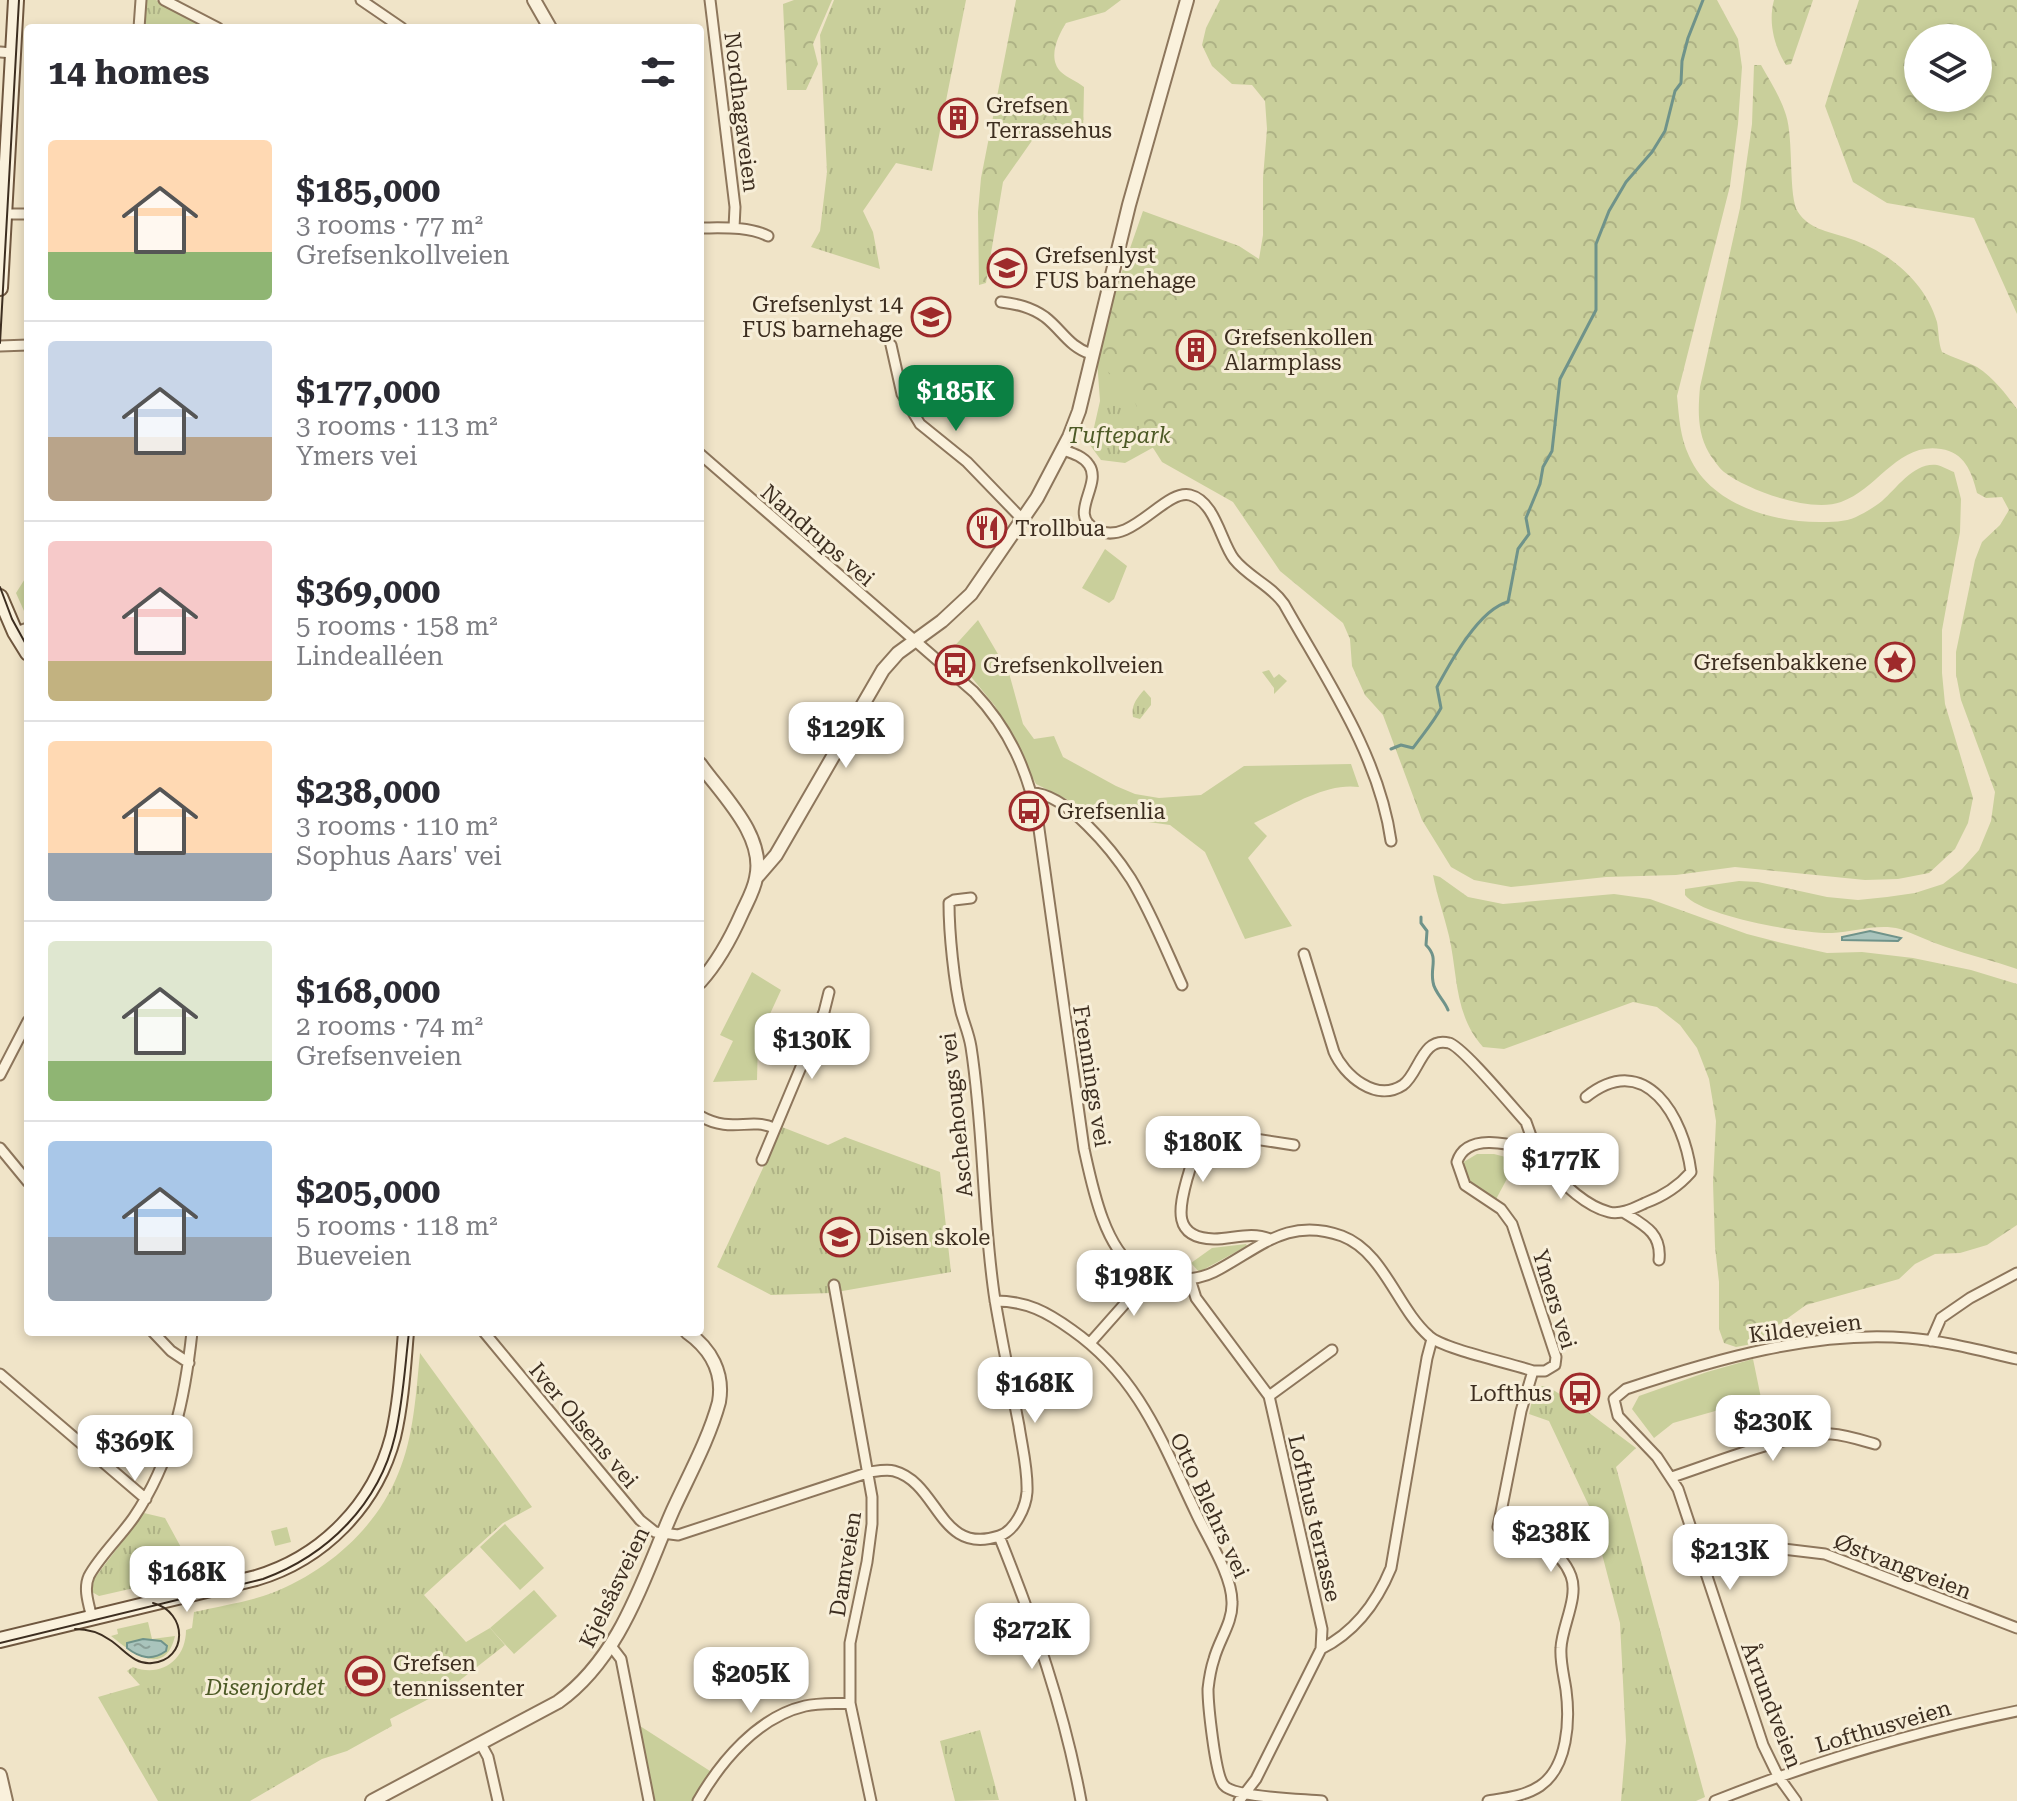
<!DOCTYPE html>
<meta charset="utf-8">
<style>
body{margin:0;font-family:"Roboto Serif",serif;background:#f2f2f3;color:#2b2b33;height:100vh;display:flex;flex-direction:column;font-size:30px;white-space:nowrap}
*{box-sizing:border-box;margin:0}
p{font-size:26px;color:#7c7c81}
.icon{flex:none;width:44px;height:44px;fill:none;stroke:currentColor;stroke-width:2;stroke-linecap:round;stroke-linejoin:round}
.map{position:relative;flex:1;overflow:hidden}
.sheet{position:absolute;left:24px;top:24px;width:680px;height:1312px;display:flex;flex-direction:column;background:#fff;border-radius:8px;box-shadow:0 4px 12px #0003}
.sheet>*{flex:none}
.buttons{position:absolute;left:1904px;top:24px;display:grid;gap:16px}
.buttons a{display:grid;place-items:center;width:88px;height:88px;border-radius:50%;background:#fff;box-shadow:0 4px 12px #0003;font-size:40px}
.price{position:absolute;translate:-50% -68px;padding:0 18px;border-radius:16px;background:#fff;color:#222;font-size:26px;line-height:52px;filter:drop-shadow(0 2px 4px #0008)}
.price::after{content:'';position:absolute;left:50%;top:48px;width:24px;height:18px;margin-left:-12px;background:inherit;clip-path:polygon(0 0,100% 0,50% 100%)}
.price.current{background:#0b8043;color:#fff}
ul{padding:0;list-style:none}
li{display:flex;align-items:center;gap:24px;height:200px;padding:0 24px}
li+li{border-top:2px solid #e1e1e2}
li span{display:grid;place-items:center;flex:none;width:224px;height:160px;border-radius:8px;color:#555}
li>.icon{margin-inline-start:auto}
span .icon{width:96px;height:96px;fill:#fffc;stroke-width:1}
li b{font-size:34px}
h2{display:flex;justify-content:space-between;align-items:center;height:96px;padding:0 24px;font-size:34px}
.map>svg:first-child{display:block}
.green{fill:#c9cf9b}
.forest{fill:url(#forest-crowns);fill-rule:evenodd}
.park{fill:url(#park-tufts)}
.water{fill:url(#water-ripples);stroke:#6f938a;stroke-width:2}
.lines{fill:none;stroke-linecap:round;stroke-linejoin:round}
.stream{stroke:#6f938a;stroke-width:3}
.minor-casing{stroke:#8d765c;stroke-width:13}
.tertiary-casing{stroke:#8d765c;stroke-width:16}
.secondary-casing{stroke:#6f573f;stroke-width:18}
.minor{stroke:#faf1dc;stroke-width:9}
.tertiary{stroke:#faf1dc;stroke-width:12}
.secondary{stroke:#faf1dc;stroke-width:14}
.tram{stroke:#3d2e20;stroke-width:2}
.labels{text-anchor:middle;stroke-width:6;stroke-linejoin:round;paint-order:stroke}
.poi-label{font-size:22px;fill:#3d2e20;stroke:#f7eed8;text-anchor:start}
.street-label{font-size:22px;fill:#3d2e20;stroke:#f7eed8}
.park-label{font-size:22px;font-style:italic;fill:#4d5a26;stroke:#f7eed8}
</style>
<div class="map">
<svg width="2017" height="1801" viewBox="0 0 2017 1801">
<defs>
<pattern id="forest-crowns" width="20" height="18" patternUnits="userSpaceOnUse" patternTransform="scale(2)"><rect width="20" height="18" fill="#c9cf9b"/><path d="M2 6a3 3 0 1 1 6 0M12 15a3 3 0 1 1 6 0" fill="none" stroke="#aeb285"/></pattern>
<pattern id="park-tufts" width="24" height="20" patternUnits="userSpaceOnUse" patternTransform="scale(2)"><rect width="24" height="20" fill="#c9cf9b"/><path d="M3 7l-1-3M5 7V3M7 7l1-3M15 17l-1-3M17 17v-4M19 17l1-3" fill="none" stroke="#aeb285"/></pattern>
<pattern id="water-ripples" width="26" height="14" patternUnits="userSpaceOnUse" patternTransform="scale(2)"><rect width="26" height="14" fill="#a9c4bc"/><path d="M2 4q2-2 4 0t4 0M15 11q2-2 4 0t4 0" fill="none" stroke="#8ba098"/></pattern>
</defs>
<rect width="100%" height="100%" fill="#f0e4c8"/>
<!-- green -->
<path class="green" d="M1105 549 1127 566 1114 599 1109 603 1082 588Z
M28 574V611H24L16 593Z
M978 620 1009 673 1023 724 1034 739 1054 736 1063 757 1116 786 1135 794 1159 798 1201 795 1244 766 1351 764 1359 787C1324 782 1286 809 1254 823L1267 836 1248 858 1292 926 1245 939 1205 852 1170 825 1141 821 1074 803 1036 784 995 706 950 651Z
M752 972 781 990 758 1040 757 1080 713 1082 733 1041 720 1035Z
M1477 1154H1494L1517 1160 1494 1203 1464 1182 1462 1163Z
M1246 1244 1247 1246 1199 1272 1191 1263 1212 1248Z
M1753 1359 1761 1398 1673 1423 1654 1438 1632 1409 1639 1396 1707 1372Z
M505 1524 544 1568 520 1590 480 1547Z
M534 1590 557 1616 514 1654 490 1628Z
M148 1622 152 1639 175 1636C165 1679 131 1652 111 1636L118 1634 117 1629Z
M640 1726 710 1771 694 1801H653L637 1730Z"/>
<!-- forest -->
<path class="forest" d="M794 0H832L813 44 818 64 806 90H787L783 4Z
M1016 0H1121L1105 12 1066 23C1058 36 1047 58 1061 72 1067 78 1077 81 1084 87L1083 135 1038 132 1003 182 986 283 979 285 978 212 981 178Z
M1220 0H1717L1738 39 1742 67 1738 124 1730 186 1677 396C1679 416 1680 437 1689 456 1710 504 1771 522 1819 522 1831 522 1845 522 1856 517 1864 513 1875 507 1882 501 1897 488 1914 462 1937 465 1942 466 1949 470 1954 472L1961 499 1960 532 1942 630V673L1945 704 1973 798 1968 823 1955 849 1929 873 1898 879 1865 880 1735 867 1676 875 1606 877 1511 887 1474 880 1451 867 1422 820 1383 715 1365 695 1352 666 1350 639 1343 623 1280 571 1233 502 1162 462 1097 360 1112 300 1143 211 1239 246 1259 259 1263 235V178L1267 129 1265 101 1252 85 1232 84 1212 66 1202 45 1206 28Z
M1774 0H1813L1791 64 1786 65C1774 46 1768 22 1774 0Z
M1859 0H2017V314L1974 218 1887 203 1853 182 1825 106ZM1918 38H1978V98H1918Z
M1754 65H1761C1770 81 1781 98 1786 115 1794 139 1788 197 1798 212 1809 229 1827 231 1845 237 1885 249 1925 280 1937 322 1939 332 1938 342 1942 352 1953 358 1966 361 1977 367 1994 378 2005 393 2017 409V969C1994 961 1969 955 1946 947 1930 942 1915 934 1900 929 1878 923 1854 932 1832 933 1803 934 1701 916 1685 895V889L1739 881 1758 882 1827 897 1858 900 1887 897 1915 893 1943 884 1962 869 1979 850 1991 821 1995 792 1961 700 1956 674V652L1975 560 1982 542 2000 525 2009 510 2002 497 1986 498 1977 493C1972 472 1964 452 1941 449 1898 442 1878 489 1841 502 1811 513 1749 491 1724 472 1719 468 1713 459 1709 453 1697 432 1698 410 1700 387L1740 208 1752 124Z
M1433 875 1440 877 1468 897 1503 904 1614 894 1650 899 1747 934 1782 943 1827 953 1862 952 1913 958 1971 970 2017 984V1225L1987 1245 1960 1253 1935 1254 1915 1264 1899 1279 1806 1305 1752 1344 1736 1347 1724 1343 1719 1329V1282L1715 1247 1713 1182 1716 1121 1709 1079 1697 1048 1680 1025 1657 1007 1633 1002 1504 1049 1483 1047C1454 1015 1458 975 1449 936 1444 915 1437 896 1433 875Z"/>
<!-- park -->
<path class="park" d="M146 0H156L211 28H143Z
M834 0H966L932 171 896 163 863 211 873 232 880 269 811 247 820 231 827 172 820 35Z
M1097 360 1133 398 1154 447 1125 463 1101 460 1090 445 1100 401Z
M1269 670 1274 678 1279 674 1287 681 1274 694V688L1262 672Z
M1144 690 1151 698V705L1140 719 1133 717C1131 706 1136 699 1144 690Z
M782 1127 828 1145 845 1137 940 1172 951 1272 831 1293 771 1295 717 1267Z
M420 1353 532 1507 503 1523 424 1595 466 1642 490 1628 505 1645 450 1688 390 1719 392 1726 347 1751 322 1759 250 1801H158L98 1697 140 1685 127 1671 133 1667C161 1678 186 1660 186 1630L192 1628 194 1612C219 1606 248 1602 272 1593 326 1572 376 1529 398 1474 414 1437 416 1392 420 1353Z
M1542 1386H1547L1588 1412 1636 1448 1616 1467 1705 1797 1696 1801H1621L1626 1741 1620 1623 1590 1508 1549 1421 1529 1414 1534 1391Z
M144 1513 165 1518 183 1551 191 1575 99 1596 92 1592 94 1579Z
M287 1527 291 1542 275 1546 271 1531Z
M980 1730 999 1800 955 1801 940 1741Z"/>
<!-- water -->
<path class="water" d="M1870 931 1901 938 1898 941 1842 940V937Z
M143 1639 161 1641 167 1646 166 1651C152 1661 140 1658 127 1648V1643Z"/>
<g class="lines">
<!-- stream -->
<path class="stream" d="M1391 749 1401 745 1413 748C1423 734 1433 723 1441 708L1437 687C1450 663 1479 609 1508 602L1518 549 1529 534 1526 518 1540 484 1543 467 1552 451 1560 379 1596 310V244L1609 211 1626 182 1652 152 1665 131 1675 91 1681 83 1682 61 1688 38 1703 0
M1421 917V923L1427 931 1426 945C1439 958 1430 966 1433 982 1434 992 1445 1001 1448 1010"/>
<!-- minor casing -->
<g class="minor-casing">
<path id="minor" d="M164 0 218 28
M361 0 402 28
M710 0 735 207 734 228
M139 28 141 0
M0 52 13 53
M4 214H28
M700 228C722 228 748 226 768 236
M1001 302C1017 304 1031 307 1045 317 1062 330 1069 347 1091 354
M891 345 902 394 920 424 967 462 1023 520
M0 346 28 345
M1063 450C1072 453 1083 456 1089 465 1103 485 1066 515 1097 530 1131 547 1164 489 1190 495 1215 501 1221 542 1234 559 1248 577 1271 585 1284 604 1326 679 1379 755 1391 841
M700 454 974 692C1010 730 1028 772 1038 822L1084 1149C1092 1185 1104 1248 1137 1269 1148 1275 1160 1277 1172 1279 1187 1280 1200 1279 1214 1272 1259 1249 1287 1216 1342 1236 1384 1252 1397 1308 1429 1336 1443 1349 1510 1363 1533 1371H1545L1555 1365 1556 1357 1512 1224 1501 1209 1465 1185 1457 1162C1466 1133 1508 1143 1530 1150 1553 1171 1578 1204 1609 1212 1621 1215 1634 1208 1645 1203 1664 1196 1678 1187 1691 1172 1684 1118 1646 1049 1586 1097
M15 632 28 628
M1032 793C1066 793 1113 851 1131 879 1151 912 1166 950 1182 985
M1304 954 1334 1052C1344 1075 1376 1103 1403 1085 1419 1074 1422 1036 1449 1043 1462 1046 1514 1109 1526 1122L1531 1136 1530 1150
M0 1075 28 1021
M700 1116C732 1134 749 1117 774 1128
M0 1148 28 1182
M762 1160 824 1012 829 992
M1623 1212C1644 1225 1662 1233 1659 1260
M1270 1239C1251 1231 1233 1239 1214 1239 1172 1238 1179 1208 1187 1179 1192 1163 1196 1146 1203 1131L1294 1145
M1190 1279 1196 1298 1269 1396 1322 1629 1321 1649
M834 1285 872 1497V1524L867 1562 850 1643V1703L871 1801
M995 1301C1027 1301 1047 1312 1072 1330 1139 1377 1162 1442 1196 1513 1207 1537 1232 1575 1232 1602 1233 1622 1219 1640 1214 1659 1211 1668 1209 1680 1208 1689 1208 1705 1215 1772 1223 1784 1231 1798 1303 1799 1322 1801
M153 1332 171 1351 189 1363
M484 1332 640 1520 655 1532 678 1535 870 1472C877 1471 887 1469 894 1471 939 1483 939 1556 999 1536 1015 1531 1026 1507 1027 1492 1028 1469 1022 1447 1019 1426 1011 1384 1002 1342 995 1300 982 1216 984 1130 971 1047 969 1034 964 1023 961 1012 954 983 949 933 949 903L954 900 971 898
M1931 1341 1941 1318 1970 1298 2017 1273
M1090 1343 1137 1290 1145 1273
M0 1374 146 1499
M1269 1396 1332 1350
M1672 1477C1712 1464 1791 1432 1831 1434 1846 1435 1861 1440 1875 1444
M999 1536C1034 1623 1064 1709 1081 1801
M1775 1548 1825 1554 2017 1628
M92 1618C89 1605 83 1589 89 1576 99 1557 121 1536 134 1517 172 1461 185 1398 192 1332
M611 1646 621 1659 649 1801
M481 1744 488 1757 498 1801
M698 1801C721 1761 758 1717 805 1706 819 1703 836 1704 850 1703
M1239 1801 1256 1779 1321 1649C1355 1632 1377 1602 1391 1568L1427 1358 1432 1339
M1488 1801C1506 1798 1525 1796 1540 1786 1568 1767 1570 1720 1566 1690 1564 1676 1560 1662 1561 1648 1562 1626 1579 1597 1571 1576 1559 1545 1527 1536 1498 1527L1521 1411 1533 1371
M1715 1801C1813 1762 1914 1732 2017 1711
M1796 1801 1778 1776 1763 1745 1678 1489 1657 1457 1618 1416 1614 1399 1626 1389C1713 1360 1815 1330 1908 1338 1945 1341 1981 1351 2017 1359"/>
</g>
<!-- tertiary casing -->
<g class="tertiary-casing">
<path id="tertiary" d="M534 0 550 28
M700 764C722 795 766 836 756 878 754 890 747 902 742 913 731 938 718 962 700 982
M757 877 776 855 883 670 898 653 942 621 971 594 1037 498 1069 437 1079 411 1129 205 1187 0
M0 1775 6 1801
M372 1801 558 1702C621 1657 643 1578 673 1510 689 1475 709 1439 719 1402 724 1373 711 1349 687 1332"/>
</g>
<!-- secondary casing -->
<g class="secondary-casing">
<path id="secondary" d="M0 288 16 0
M0 597 15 632 28 653
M0 1640 256 1578C323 1558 375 1505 393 1437 401 1403 403 1367 406 1332"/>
</g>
<!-- minor -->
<use href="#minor" class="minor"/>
<!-- tertiary -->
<use href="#tertiary" class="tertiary"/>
<!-- secondary -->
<use href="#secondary" class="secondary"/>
<!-- tram -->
<path class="tram" d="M0 343 19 0
M0 587 12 619 28 648
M75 1629C87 1629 99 1632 110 1640 124 1649 134 1665 152 1663 188 1660 188 1612 153 1603
M0 1643 263 1579C328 1555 379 1504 395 1436 403 1402 405 1366 409 1332"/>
</g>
<!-- icons -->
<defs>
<g id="building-ring" transform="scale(2)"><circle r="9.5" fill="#f7eed8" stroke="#9e2a2b" stroke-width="1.5"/><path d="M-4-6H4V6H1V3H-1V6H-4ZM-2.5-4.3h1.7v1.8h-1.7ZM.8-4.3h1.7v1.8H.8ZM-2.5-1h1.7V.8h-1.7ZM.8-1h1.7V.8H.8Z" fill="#9e2a2b"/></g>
<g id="school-ring" transform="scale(2)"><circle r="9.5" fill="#f7eed8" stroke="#9e2a2b" stroke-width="1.5"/><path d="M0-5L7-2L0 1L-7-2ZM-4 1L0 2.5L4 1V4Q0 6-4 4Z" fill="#9e2a2b"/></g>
<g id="restaurant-ring" transform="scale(2)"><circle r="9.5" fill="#f7eed8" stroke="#9e2a2b" stroke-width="1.5"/><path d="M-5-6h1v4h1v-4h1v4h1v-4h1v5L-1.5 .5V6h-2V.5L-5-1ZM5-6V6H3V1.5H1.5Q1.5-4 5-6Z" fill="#9e2a2b"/></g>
<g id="sight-ring" transform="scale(2)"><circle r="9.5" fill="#f7eed8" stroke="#9e2a2b" stroke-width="1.5"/><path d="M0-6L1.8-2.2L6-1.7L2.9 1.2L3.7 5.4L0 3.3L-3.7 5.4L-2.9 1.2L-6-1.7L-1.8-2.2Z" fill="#9e2a2b"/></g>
<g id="bus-ring" transform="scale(2)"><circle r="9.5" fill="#f7eed8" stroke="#9e2a2b" stroke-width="1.5"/><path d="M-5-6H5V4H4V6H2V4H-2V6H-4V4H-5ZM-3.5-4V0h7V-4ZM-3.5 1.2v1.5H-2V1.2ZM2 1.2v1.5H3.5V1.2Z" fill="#9e2a2b"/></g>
<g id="stadium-ring" transform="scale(2)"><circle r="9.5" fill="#f7eed8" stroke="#9e2a2b" stroke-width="1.5"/><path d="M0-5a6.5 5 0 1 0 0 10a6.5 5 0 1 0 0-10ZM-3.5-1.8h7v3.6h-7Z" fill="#9e2a2b"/></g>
</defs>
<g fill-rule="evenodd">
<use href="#building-ring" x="958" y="118"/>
<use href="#school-ring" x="1007" y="268"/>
<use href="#school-ring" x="931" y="317"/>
<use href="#building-ring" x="1196" y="350"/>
<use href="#restaurant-ring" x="987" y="528"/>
<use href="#sight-ring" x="1895" y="662"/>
<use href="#bus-ring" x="955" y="665"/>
<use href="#bus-ring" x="1029" y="811"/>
<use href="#school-ring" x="840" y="1237"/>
<use href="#bus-ring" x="1580" y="1393"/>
<use href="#stadium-ring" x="365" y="1676"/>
</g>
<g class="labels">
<!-- poi labels -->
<g class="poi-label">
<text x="986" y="113">Grefsen<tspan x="986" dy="25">Terrassehus</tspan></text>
<text x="1035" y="263">Grefsenlyst<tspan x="1035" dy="25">FUS barnehage</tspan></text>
<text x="903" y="312" text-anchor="end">Grefsenlyst 14<tspan x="903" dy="25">FUS barnehage</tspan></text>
<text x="1224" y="345">Grefsenkollen<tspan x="1224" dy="25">Alarmplass</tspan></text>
<text x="1015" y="536">Trollbua</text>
<text x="1867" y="670" text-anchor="end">Grefsenbakkene</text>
<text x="983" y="673">Grefsenkollveien</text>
<text x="1057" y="819">Grefsenlia</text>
<text x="868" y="1245">Disen skole</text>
<text x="1552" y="1401" text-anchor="end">Lofthus</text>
<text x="393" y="1671">Grefsen<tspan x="393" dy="25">tennissenter</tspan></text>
</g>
<!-- street labels -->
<g class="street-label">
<text transform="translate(742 112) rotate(83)" y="8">Nordhagaveien</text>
<text transform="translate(818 535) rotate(41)" y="8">Nandrups vei</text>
<text transform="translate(1092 1076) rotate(81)" y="8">Frennings vei</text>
<text transform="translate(956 1115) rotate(-96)" y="8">Aschehougs vei</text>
<text transform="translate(1555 1299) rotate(73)" y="8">Ymers vei</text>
<text transform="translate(1805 1328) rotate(-7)" y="8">Kildeveien</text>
<text transform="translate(584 1425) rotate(50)" y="8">Iver Olsens vei</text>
<text transform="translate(1210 1505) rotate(65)" y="8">Otto Blehrs vei</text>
<text transform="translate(1315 1518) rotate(77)" y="8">Lofthus terrasse</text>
<text transform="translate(845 1564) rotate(-81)" y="8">Damveien</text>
<text transform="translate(1903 1566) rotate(21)" y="8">Østvangveien</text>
<text transform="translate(614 1587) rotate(-64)" y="8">Kjelsåsveien</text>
<text transform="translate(1772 1705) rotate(69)" y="8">Årrundveien</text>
<text transform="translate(1883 1726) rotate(-16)" y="8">Lofthusveien</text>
</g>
<!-- park labels -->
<g class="park-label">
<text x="1119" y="443">Tuftepark</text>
<text x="265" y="1695">Disenjordet</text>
</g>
</g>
</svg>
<div class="buttons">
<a><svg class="icon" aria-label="layers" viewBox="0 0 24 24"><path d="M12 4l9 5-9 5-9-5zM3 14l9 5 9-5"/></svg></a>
</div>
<b class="price current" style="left:956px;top:433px">$185K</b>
<b class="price" style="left:846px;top:770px">$129K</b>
<b class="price" style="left:812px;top:1081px">$130K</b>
<b class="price" style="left:1203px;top:1184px">$180K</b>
<b class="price" style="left:1561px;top:1201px">$177K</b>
<b class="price" style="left:1134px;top:1318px">$198K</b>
<b class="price" style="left:1035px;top:1425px">$168K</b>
<b class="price" style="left:1773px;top:1463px">$230K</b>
<b class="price" style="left:135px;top:1483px">$369K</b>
<b class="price" style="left:1551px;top:1574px">$238K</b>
<b class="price" style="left:1730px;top:1592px">$213K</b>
<b class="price" style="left:187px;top:1614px">$168K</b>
<b class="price" style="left:1032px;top:1671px">$272K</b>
<b class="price" style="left:751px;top:1715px">$205K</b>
<section class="sheet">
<h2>14 homes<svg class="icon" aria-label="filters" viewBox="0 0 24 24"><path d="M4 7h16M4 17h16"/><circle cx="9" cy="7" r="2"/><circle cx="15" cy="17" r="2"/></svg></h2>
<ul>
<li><span style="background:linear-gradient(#ffd9b3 70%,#8fb573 0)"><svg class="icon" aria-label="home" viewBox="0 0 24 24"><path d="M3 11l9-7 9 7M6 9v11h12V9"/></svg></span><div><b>$185,000</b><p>3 rooms · 77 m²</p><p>Grefsenkollveien</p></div></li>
<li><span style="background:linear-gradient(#c9d6e8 60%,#b9a48a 0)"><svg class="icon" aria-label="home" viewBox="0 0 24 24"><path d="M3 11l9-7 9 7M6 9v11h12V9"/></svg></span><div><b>$177,000</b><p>3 rooms · 113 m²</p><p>Ymers vei</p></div></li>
<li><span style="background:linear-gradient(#f6c9c9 75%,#c2b280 0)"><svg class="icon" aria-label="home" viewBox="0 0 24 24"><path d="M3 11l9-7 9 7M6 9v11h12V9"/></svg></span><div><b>$369,000</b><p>5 rooms · 158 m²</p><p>Lindealléen</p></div></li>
<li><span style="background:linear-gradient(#ffd9b3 70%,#9aa5b1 0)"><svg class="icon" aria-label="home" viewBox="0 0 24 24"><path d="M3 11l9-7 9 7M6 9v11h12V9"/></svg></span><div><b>$238,000</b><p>3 rooms · 110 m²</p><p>Sophus Aars' vei</p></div></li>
<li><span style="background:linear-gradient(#dfe7d0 75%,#8fb573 0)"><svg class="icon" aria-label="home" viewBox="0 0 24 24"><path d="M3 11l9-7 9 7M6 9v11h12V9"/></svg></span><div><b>$168,000</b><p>2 rooms · 74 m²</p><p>Grefsenveien</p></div></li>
<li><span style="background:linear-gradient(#a9c7e8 60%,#9aa5b1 0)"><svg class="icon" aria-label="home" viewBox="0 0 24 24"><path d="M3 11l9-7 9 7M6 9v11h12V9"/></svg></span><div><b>$205,000</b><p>5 rooms · 118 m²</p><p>Bueveien</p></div></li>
</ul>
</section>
</div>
